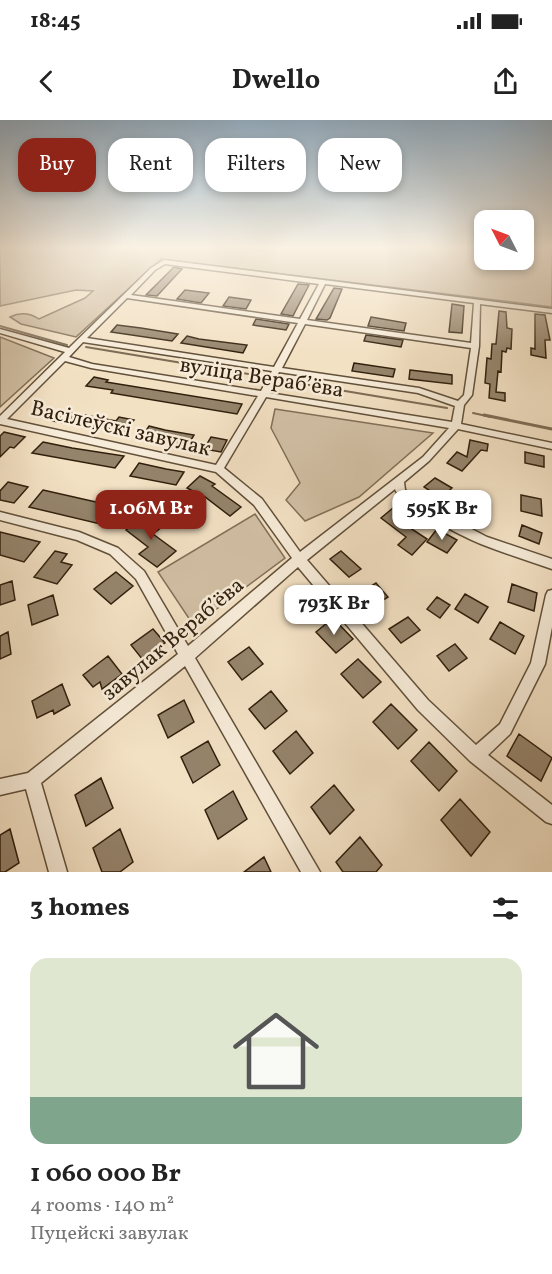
<!DOCTYPE html>
<meta charset="utf-8">
<style>
body{margin:0;font-family:Vollkorn,serif;background:#f2f2f2;color:#222;height:100vh;display:flex;flex-direction:column;font-size:22px;white-space:nowrap}
*{box-sizing:border-box;margin:0}
p{font-size:20px;color:#767676}
.icon{flex:none;width:33px;height:33px;fill:none;stroke:currentColor;stroke-width:2;stroke-linecap:round;stroke-linejoin:round}
.map{position:relative;height:752px;overflow:hidden}
.side{display:flex;flex-direction:column;background:#fff;flex:1}
.side>*{flex:none}
.guide{position:absolute;left:18px;top:18px;width:516px;height:54px;display:flex;gap:12px}
.needle{width:39px;rotate:312deg}
.controls{position:absolute;left:474px;top:90px;display:grid;gap:12px}
.controls a{display:grid;place-items:center;width:60px;height:60px;border-radius:12px;background:#fff;box-shadow:0 3px 9px #0003;font-size:30px}
.price{position:absolute;translate:-50% -51px;padding:0 14px;border-radius:12px;background:#fff;color:#222;font-size:20px;line-height:39px;filter:drop-shadow(0 2px 3px #0008)}
.price::after{content:'';position:absolute;left:50%;top:36px;width:18px;height:14px;margin-left:-9px;background:inherit;clip-path:polygon(0 0,100% 0,50% 100%)}
.price.selected{background:#8f2418;color:#fff}
ul{padding:0;list-style:none}
li{display:grid;align-content:center;gap:12px;height:318px;padding:0 30px}
li+li{border-top:2px solid #e0e0e0}
li span{display:grid;place-items:center;height:186px;border-radius:18px;color:#555}
li>.icon{margin-inline-start:auto}
span .icon{width:108px;height:108px;fill:#fffc;stroke-width:1}
li b{font-size:26px}
h2{display:flex;justify-content:space-between;align-items:center;height:72px;padding:0 30px;font-size:26px}
.tag{padding:0 21px;border-radius:18px;background:#fff;box-shadow:0 3px 9px #0003;font-size:21px;line-height:54px}
.tag.selected{background:#8f2418;color:#fff}
.status{display:flex;justify-content:space-between;align-items:center;height:42px;padding:0 30px;background:#fff;direction:ltr}
.status svg{height:16px;fill:currentColor}
header{display:flex;justify-content:space-between;align-items:center;height:78px;padding:0 30px;background:#fff;font-size:27px;font-weight:700}
.map>svg:first-child{display:block}
.green{fill:#d2c0a5;stroke:#817058;stroke-width:1.5}
.lines{fill:none;stroke-linecap:round;stroke-linejoin:round}
.stream-far1{stroke:#7d6c55;stroke-width:2}
.stream{stroke:#7d6c55;stroke-width:3}
.building{fill:#95846c;stroke:#301f0c;stroke-width:1.5}
.minor-casing{stroke:#61503a;stroke-width:3}
.minor{fill:#f7ecd9;fill-rule:evenodd}
.labels{text-anchor:middle;stroke-width:5;stroke-linejoin:round;paint-order:stroke}
.street-label{font-size:22px;fill:#301f0c;stroke:#f7ecd9}
</style>
<div class="status"><b>18:45</b><svg viewBox="0 0 49 12"><path d="M0 12V9h3v3zM5 12V6h3v6zM10 12V3h3v9zM15 12V0h3v12zM26 1h20v11H26zM47 4h2v5h-2z"/></svg></div>
<header><svg class="icon" aria-label="back" viewBox="0 0 24 24"><path d="M15 5l-7 7 7 7"/></svg>Dwello<svg class="icon" aria-label="share" viewBox="0 0 24 24"><path d="M12 15V3M7 8l5-5 5 5M5 13v7h14v-7"/></svg></header>
<div class="map">
<svg width="552" height="752" viewBox="0 0 552 752">
<rect width="100%" height="100%" fill="#f3e1c4"/>
<filter id="stains"><feTurbulence type="fractalNoise" baseFrequency=".00333" numOctaves="4"/><feColorMatrix values="0 0 0 0 .2 0 0 0 0 .09 0 0 0 0 .02 0 0 0 .5 -.17"/></filter>
<radialGradient id="worn" r=".72"><stop offset=".6" stop-color="#630" stop-opacity="0"/><stop offset="1" stop-color="#630" stop-opacity=".3"/></radialGradient>
<!-- green -->
<path class="green" d="M0 127H484V140H524V127H552V187L161 139 76 217 21 204 10 197C20 192 30 193 39 199L85 178 93 171 76 170 0 186Z
M0 217 54 238 0 287Z
M275 289 433 313 359 377 305 401 286 380 300 363 271 308Z
M255 394 285 438 194 506 158 452Z"/>
<g class="lines">
<!-- stream-far1 -->
<path class="stream-far1" d="M0 206 67 225
M86 227 260 256
M285 261 447 288
M473 293 491 297"/>
<!-- stream -->
<path class="stream" d="M484 295 552 309"/>
</g>
<!-- building -->
<path class="building" d="M174 147 182 149 157 176 146 175Z
M298 164 309 165 295 192 293 196 281 194Z
M334 168 342 169 330 198 327 200 316 199Z
M185 170 209 173 201 183 177 179Z
M229 177 251 180 246 189 223 186Z
M452 184 464 186 462 213 449 212Z
M499 191 506 192 507 208 512 209 511 229 507 228 506 232 502 231 501 252 498 251 496 272 505 273V281L489 278 490 264 485 263 487 238 491 239 492 224H496Z
M535 194 545 195 550 220H545L546 238 531 235V228L535 229Z
M371 197 406 203 404 211 368 206Z
M256 199 289 204 286 210 273 208 253 205Z
M117 205 141 208 178 214 172 221 111 212Z
M366 215 403 220 401 227 364 221Z
M187 216 199 219 247 225 243 233 181 223Z
M354 243 395 249 393 257 352 251Z
M410 250 452 255V264L409 259Z
M94 257 108 260 106 262 242 284 237 294 111 273 113 270 86 266Z
M63 291 116 301 119 297 134 300 126 311 99 306 96 309 53 301Z
M149 306 165 310 194 315 187 327 141 318Z
M4 312 25 317 14 328 10 327 0 337V316Z
M211 317 227 320 221 332 204 329Z
M470 320 488 324 487 331 481 330 462 351 447 343 457 332 467 337Z
M43 322 72 328 124 336 115 348 32 333Z
M525 332 544 336V347L525 343Z
M139 343 166 349 184 352 176 365 130 356Z
M200 356 215 364 212 366 241 387 230 396 205 377 187 368Z
M435 358 452 368 441 378 424 367Z
M8 362 28 367 14 383 0 380V371Z
M43 370 96 382 128 390 117 408 29 387Z
M521 375 541 379 542 396 521 391Z
M465 376 481 383 479 389 481 390 477 397 457 387Z
M393 388 410 400 404 404 427 419 412 435 398 425 406 417 381 398Z
M145 396 162 407 153 414 176 431 157 447 139 434 148 427 126 410Z
M522 405 542 413 539 424 519 416Z
M437 409 457 420 447 433 427 422Z
M0 412 40 422 24 442 0 435Z
M55 431 67 434 61 442 72 445 57 464 34 457Z
M341 431 361 449 349 457 330 439Z
M116 452 133 466 111 484 94 469Z
M12 461 15 480 0 485V465Z
M376 463 388 477 372 487 360 473Z
M512 464 537 473 534 491 508 482Z
M305 469 323 488 306 501 288 482Z
M465 474 488 487 478 503 455 489Z
M53 475 58 495 32 505 28 485Z
M437 477 450 485 440 498 427 489Z
M408 497 420 510 401 523 389 509Z
M333 498 353 519 336 533 316 512Z
M500 502 524 516 515 534 490 519Z
M153 509 165 523 143 540 131 525Z
M8 512 11 534 0 539V516Z
M455 524 467 538 449 551 437 536Z
M249 527 263 544 242 560 228 542Z
M108 536 122 554 102 569 100 562 93 567 83 555Z
M358 539 381 562 363 578 341 554Z
M62 564 70 585 54 594 53 590 37 598 32 581Z
M271 571 287 591 265 609 249 589Z
M184 580 194 602 168 618 158 595Z
M391 584 417 610 398 629 373 602Z
M296 611 313 633 290 654 273 631Z
M519 614 552 638 541 661 507 636Z
M208 621 220 645 193 663 181 637Z
M429 622 457 651 439 671 411 641Z
M101 658 113 688 86 706 75 675Z
M334 665 354 690 330 714 311 687Z
M233 671 247 699 218 719 205 690Z
M460 679 490 712 471 736 441 700Z
M10 709 19 743 5 752H0V715Z
M120 709 133 742 120 752H102L93 728Z
M360 717 382 745 376 752H343L336 742Z
M264 737 271 752H244Z"/>
<g class="lines">
<!-- minor casing -->
<g class="minor-casing">
<path id="minor" d="M164 140 552 189V193L480 184 479 226 472 275 464 285 461 304 552 323V329L458 309 429 341 404 362 405 370 418 381 487 417 552 439V449C528 441 504 433 481 424 464 417 399 385 395 369L307 440 428 580 476 625 500 604 531 543 546 475 548 471 552 470V507L545 544 510 614 488 635 552 685V704L546 702 470 641 418 590 298 447 195 538 320 752H301L185 546 41 663 67 752H49L26 669 0 675V659L28 653 178 534 136 459 110 434 77 420 0 400V392L79 412 118 428 144 451 188 526 292 438 254 385 216 352 0 304V296L65 232 0 213V209L69 228 151 148ZM165 144 319 164 300 199 131 175 155 150ZM325 164 474 183 471 223 307 200ZM127 178 298 203 274 247 87 218ZM305 204 471 228 464 275 458 281 419 268 282 248ZM83 222 272 251 261 271 92 244 69 237ZM65 241 91 248 258 276 216 345 7 299ZM279 252 418 273 455 286 452 302 269 273ZM266 277 449 308 423 337 300 432 262 379 224 348Z"/>
</g>
<!-- minor -->
<use href="#minor" class="minor"/>
</g>
<!-- sky -->
<linearGradient id="sky" x2="0" y2="1"><stop stop-color="#92acc0"/><stop offset="0.55" stop-color="#faf2e4"/><stop offset="1" stop-color="#faf2e4" stop-opacity="0"/></linearGradient>
<rect width="552" height="232" fill="url(#sky)"/>
<g class="labels">
<!-- street labels -->
<g class="street-label">
<text transform="translate(262 256) rotate(9)" y="8">вуліца Верабʼёва</text>
<text transform="translate(121 307) rotate(13)" y="8">Васілеўскі завулак</text>
<text transform="translate(172 518) rotate(-40)" y="8">завулак Верабʼёва</text>
</g>
</g>
<rect width="100%" height="100%" filter="url(#stains)"/>
<rect width="100%" height="100%" fill="url(#worn)"/>
</svg>
<div class="controls">
<a><svg class="needle" viewBox="-14 -14 28 28"><path d="M0-13l5 13h-10z" fill="#e53935"/><path d="M0 13l5-13h-10z" fill="#767676"/></svg></a>
</div>
<b class="price selected" style="left:151px;top:421px">1.06M Br</b>
<b class="price" style="left:442px;top:421px">595K Br</b>
<b class="price" style="left:334px;top:516px">793K Br</b>
<div class="guide">
<a class="tag selected">Buy</a>
<a class="tag">Rent</a>
<a class="tag">Filters</a>
<a class="tag">New</a>
</div>
</div>
<section class="side">
<h2>3 homes<svg class="icon" aria-label="filters" viewBox="0 0 24 24"><path d="M4 7h16M4 17h16"/><circle cx="9" cy="7" r="2"/><circle cx="15" cy="17" r="2"/></svg></h2>
<ul>
<li><span style="background:linear-gradient(#dfe7d0 75%,#7fa58c 0)"><svg class="icon" aria-label="home" viewBox="0 0 24 24"><path d="M3 11l9-7 9 7M6 9v11h12V9"/></svg></span><div><b>1 060 000 Br</b><p>4 rooms · 140 m²</p><p>Пуцейскі завулак</p></div></li>
</ul>
</section>
